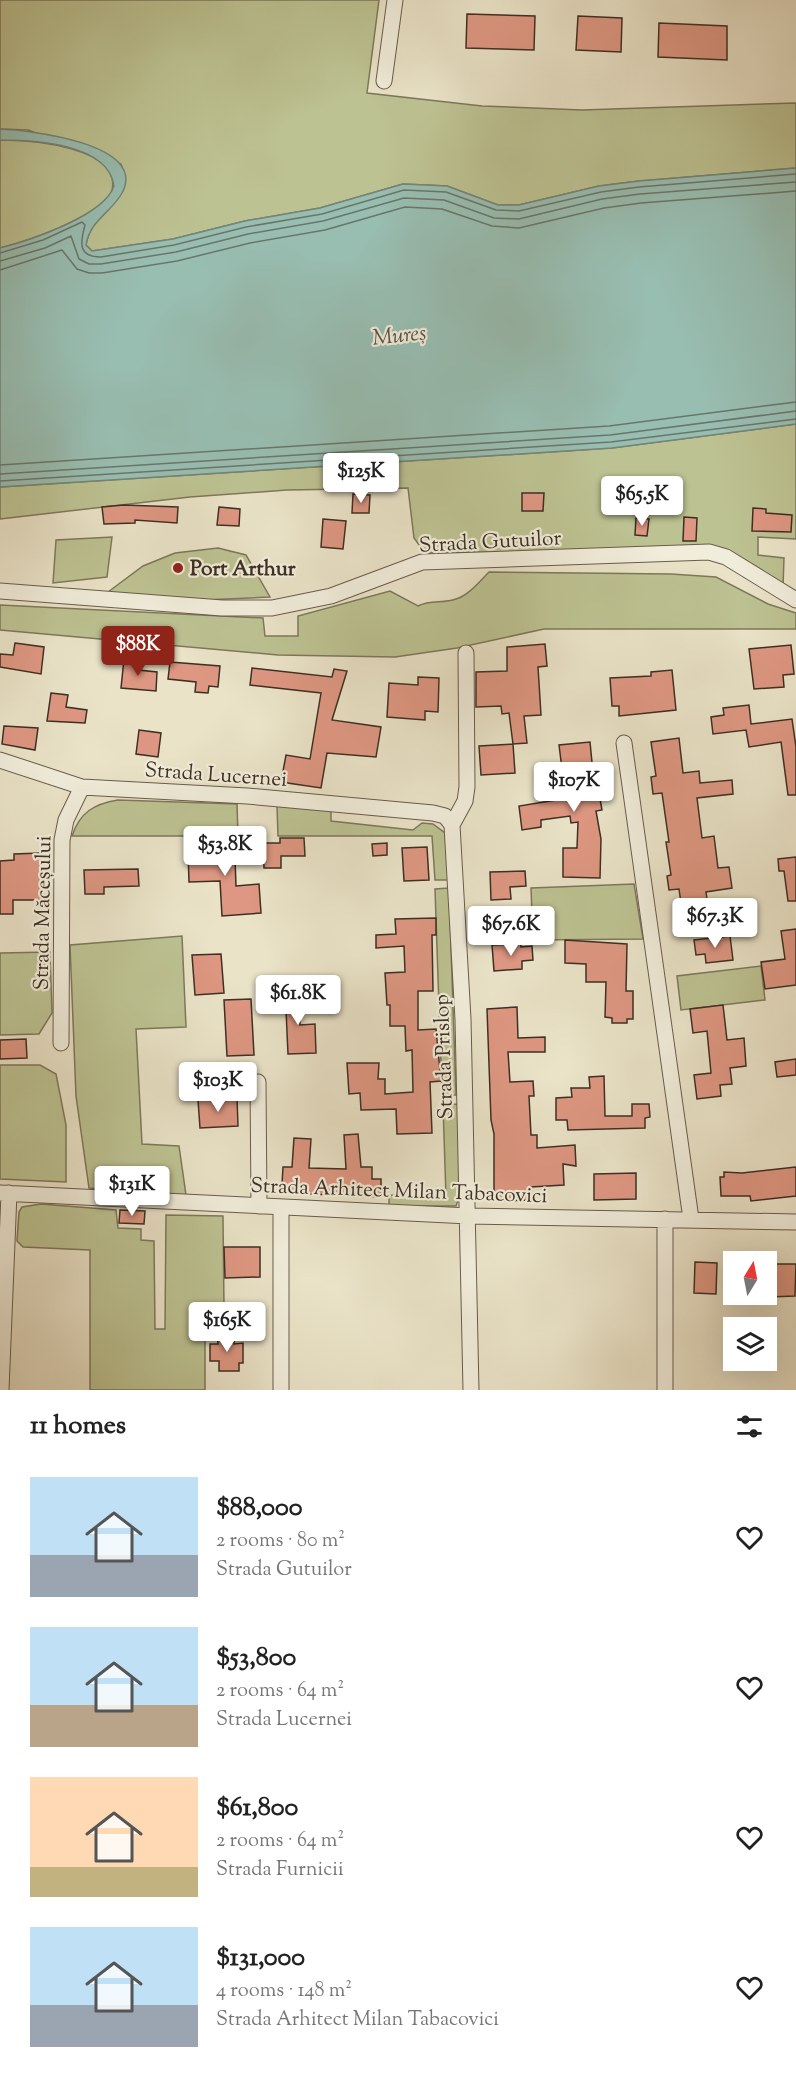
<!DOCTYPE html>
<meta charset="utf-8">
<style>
body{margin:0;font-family:"Sorts Mill Goudy",serif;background:#f2f2f2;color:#222;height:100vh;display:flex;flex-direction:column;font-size:22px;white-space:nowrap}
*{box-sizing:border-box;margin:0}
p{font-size:20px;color:#767676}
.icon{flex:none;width:33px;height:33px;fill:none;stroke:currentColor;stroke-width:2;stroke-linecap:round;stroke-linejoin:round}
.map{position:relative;height:1390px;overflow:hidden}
.side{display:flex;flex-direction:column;background:#fff;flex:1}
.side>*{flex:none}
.needle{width:39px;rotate:10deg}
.buttons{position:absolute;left:723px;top:1251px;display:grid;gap:12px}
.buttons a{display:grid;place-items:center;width:54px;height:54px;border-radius:0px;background:#fff;box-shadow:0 6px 24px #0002;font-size:30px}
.price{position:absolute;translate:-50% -51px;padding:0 14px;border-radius:6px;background:#fff;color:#222;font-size:20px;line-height:39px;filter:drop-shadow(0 2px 3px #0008)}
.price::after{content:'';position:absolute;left:50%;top:36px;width:18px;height:14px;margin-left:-9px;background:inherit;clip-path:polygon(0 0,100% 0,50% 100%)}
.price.current{background:#8f2418;color:#fff}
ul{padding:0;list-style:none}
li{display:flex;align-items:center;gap:18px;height:150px;padding:0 30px}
li span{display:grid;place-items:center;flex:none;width:168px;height:120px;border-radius:0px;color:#555}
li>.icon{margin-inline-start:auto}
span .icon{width:72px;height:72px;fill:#fffc;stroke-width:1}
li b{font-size:26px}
h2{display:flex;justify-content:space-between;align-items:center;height:72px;padding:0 30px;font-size:26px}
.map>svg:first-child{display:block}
.green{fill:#bdc292;stroke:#7e785b;stroke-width:1.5}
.water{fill:#98beb2;stroke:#748579;stroke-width:1.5}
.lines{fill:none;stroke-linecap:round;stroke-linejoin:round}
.shore{stroke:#6b766b;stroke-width:1.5}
.building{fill:#de9782;stroke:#3e2f24;stroke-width:1.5}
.minor-casing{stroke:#695c4d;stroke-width:17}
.minor{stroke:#f1eddb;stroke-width:15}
.poi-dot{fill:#8f2418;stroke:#f1eddb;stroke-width:2}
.labels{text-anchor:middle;stroke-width:4.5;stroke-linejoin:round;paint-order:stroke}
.street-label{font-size:21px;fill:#3e2f24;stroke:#f1eddb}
.poi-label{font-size:21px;font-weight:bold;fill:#3e2f24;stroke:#f1eddb;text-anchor:start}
.water-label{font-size:22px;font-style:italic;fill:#545348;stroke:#f1eddb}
</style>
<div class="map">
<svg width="796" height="1390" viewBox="0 0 796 1390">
<rect width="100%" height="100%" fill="#eae3c8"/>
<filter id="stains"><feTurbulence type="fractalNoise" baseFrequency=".00333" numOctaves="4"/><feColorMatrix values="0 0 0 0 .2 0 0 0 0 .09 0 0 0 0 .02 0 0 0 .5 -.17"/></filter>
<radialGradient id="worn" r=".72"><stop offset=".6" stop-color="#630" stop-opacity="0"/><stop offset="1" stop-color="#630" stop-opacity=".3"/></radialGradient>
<!-- green -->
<path class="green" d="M0 0H379L367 93 482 106 582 110 796 103V168L639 181 599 186 519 205H498L447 186 403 184 320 208 245 221 173 239 92 251 86 245C91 209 136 204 121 164L28 130 0 129Z
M0 140C28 140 127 146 111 194 92 219 30 240 0 248Z
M796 424V539L758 537V555L784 558 783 587 735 555 641 550 425 553 414 538 408 488 287 490 190 497 0 519V487L612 448Z
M112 537 107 577 53 583 56 540Z
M218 548 246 555 270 597 203 600 104 595 143 566 175 553Z
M489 572 671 574 716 577 768 604 796 613V629H544L457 648 395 657 278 655 0 630V605L263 618 265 636H298V616L390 591 418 606C431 599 443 604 456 599 469 595 479 582 489 572Z
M118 800 237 804 238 836H72C80 812 94 804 118 800Z
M277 806 331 810V821L413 830 422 823 433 824 445 833 449 880H435L432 836H278Z
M634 884 643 939 533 940 531 888Z
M449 888 456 1095H442L435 889Z
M182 936 186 1027 136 1029 142 1144 179 1146 186 1195 89 1188 76 1096 70 945Z
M50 952 52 1013 39 1034 0 1035V953Z
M761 966 765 1000 681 1010 677 976Z
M0 1065H40L56 1074 66 1125V1182L0 1179Z
M458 1104 460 1195 456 1206H389V1195L446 1197 443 1105Z
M41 1204 116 1210 118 1228 141 1229V1240L154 1241 155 1329H165L166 1215 223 1216 224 1308H205V1390H90V1250L23 1247 17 1241 19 1212 22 1207Z"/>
<!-- water -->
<path class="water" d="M0 129C27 130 149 143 122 193 111 213 90 220 86 245L92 251 173 239 245 221 320 208 403 184 447 186 498 205H519L599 186 639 181 796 168V424L612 448 0 487V248C29 241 104 216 114 186 108 143 33 140 0 140Z"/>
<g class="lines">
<!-- shore -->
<path class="shore" d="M0 253 43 240 82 222 85 225C80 243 78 257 101 257L174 245 246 227 322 214 404 190 446 192 496 210 519 211 601 192 639 187 796 174
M0 261 45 248 71 236 79 259 89 264H101L176 252 248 234 323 221 404 198 444 200 494 218 519 219 602 199 640 194 796 182
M0 270 62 250 77 269 89 273H102L177 261 250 243 325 230 405 207 442 209 492 226 519 228 604 208 641 203 796 191
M0 465 609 426 796 402
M0 474 610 435 796 411
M0 481 611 442 796 419"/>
</g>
<!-- building -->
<path class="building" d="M467 14 535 16 534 50 466 48Z
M578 16 622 18 621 52 576 50Z
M659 23 727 26V60L658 57Z
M522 493H544L543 511H522Z
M353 494 370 495 369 513H352Z
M124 505 178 507 177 523 135 520V523L104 524 102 507Z
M219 507 240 509 239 526 217 525Z
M753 508 766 509V513L792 515 791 532 752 531Z
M684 517 697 518 696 541H683Z
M636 518 649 519 647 536 635 535Z
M323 519 346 521 343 549 321 547Z
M15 643 44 647 41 674 0 667V654L13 655Z
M545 644 547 666 538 667 541 715 524 716 527 743 513 744 509 713 502 714 501 706 476 707V672L507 671V647Z
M791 645 794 674 783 675 784 687 754 689 749 649Z
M124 659 140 661 139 670 157 672 156 691 121 688Z
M170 662 220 666 218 687 209 686 208 693 195 692 196 682 168 679Z
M252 668 332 677 334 669 347 671 332 720 381 727 376 757 327 753 321 788 281 782 286 755 310 759 321 693 250 685Z
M672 670 676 710 619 716V706H612L610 678 651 676V672Z
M418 677 439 678 438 712 425 711V720L387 717 389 683 418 685Z
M51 693 68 695 66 707 87 710 85 723 47 721Z
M749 705 751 724 792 719 796 747V795H788L781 742 749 747 746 730 713 734 711 717 724 715 723 708Z
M4 726 38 728 35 750 2 744Z
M139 730 161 733 158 757 136 754Z
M679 738 683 773 699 771 700 783 732 780 733 794 697 798 702 838 714 836 718 868 729 867 732 888 706 892 707 899 681 903 679 889 669 890 667 876 671 875 666 842H669L662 793 653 794 651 777 656 776 651 742Z
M590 742 595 793H599L602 810 596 811 601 839 600 878 563 877V848H577L578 822 571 823 570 816 541 820V827L522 830 519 806 574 797 571 768 562 769 559 745Z
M513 744 515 773 481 775 479 746Z
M218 836H238L239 859H235L236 886 259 884 261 913 222 916 220 881 189 882 188 851 218 850Z
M280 838H304L305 856H281V868H264L263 843H280Z
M387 843V855L373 856 372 844Z
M427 847 429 880 404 881 402 848Z
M41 853 42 900H13V914H0V861L14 860V854Z
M796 857V901H788L784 871H779L778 859Z
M138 869 139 886 104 887V894H85L84 870Z
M525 871 526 886 510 887 511 899 491 900 490 872Z
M436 918V935H432L433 991H418V1030L436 1029 441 1081 430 1082 432 1133 397 1134 396 1109 361 1110 360 1093 349 1094 347 1063H379L378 1079H385V1094L413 1092 412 1050 406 1051 405 1026H390V1005H387L385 973 405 972 404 946 376 948V935L396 934 395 919Z
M796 929V985L765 989 761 962 785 959 781 931Z
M730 936 733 960 706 963 705 954 696 955 694 940Z
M565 940 627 944 626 991H633V1019H627V1023H612V1018L605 1017 606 982H586V964L565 963Z
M521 944V947L532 946 533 960 522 961V969L494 971 492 945Z
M221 954 224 993 195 995 192 955Z
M299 987 300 1025 315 1024 316 1053 288 1054 285 988Z
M251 999 254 1055 227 1056 224 1000Z
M723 1005 727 1040 744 1038 746 1066 730 1068 732 1084 720 1085 721 1096 697 1099 694 1075 711 1073 707 1031 693 1033 690 1009Z
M517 1007 518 1038 545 1037V1052H508L510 1082 533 1081 534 1096H529L531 1135H537V1148L575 1145 576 1166 563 1164 564 1185 531 1187 532 1200 494 1201V1134L491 1120 487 1009Z
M26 1039 27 1058 0 1059V1040Z
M796 1059V1075L777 1077 775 1062Z
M604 1076 605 1116H632V1104H649L650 1117 645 1118V1128L568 1130 567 1120H556V1098L572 1097 571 1088H590L589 1077Z
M237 1098 238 1126 200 1128 198 1100Z
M358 1134 361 1167H372V1179H381V1197L287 1193V1185L282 1184 283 1167H292L294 1138 311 1139 309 1168 346 1169 344 1135Z
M796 1167V1196L751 1201 750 1196H721L720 1177H724V1172L742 1173Z
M636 1173V1199L594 1200V1174Z
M120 1210 145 1211 144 1224 119 1223Z
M224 1247H260V1277L225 1278Z
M695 1262 717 1263 716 1294 694 1293Z
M767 1264H796L795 1296 768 1297Z
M234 1333V1344L243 1343V1363H239V1371H219V1361H210V1344H218L217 1334Z"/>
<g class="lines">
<!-- minor casing -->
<g class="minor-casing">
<path id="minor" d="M384 81 395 0
M0 591 222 608H272L331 596 422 562 709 552 726 557 796 600
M624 743 691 1219
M0 760 82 787 247 796 433 813 445 816 452 825 463 1019 471 1390
M452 825 465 801 467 787 466 653
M61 1043 62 840 66 820 82 787
M258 1082 259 1206
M0 1193 469 1216 796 1222
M1 1390 9 1193
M281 1390V1208
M665 1390V1219"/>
</g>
<!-- minor -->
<use href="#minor" class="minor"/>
</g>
<!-- markers -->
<circle class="poi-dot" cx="178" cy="568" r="6"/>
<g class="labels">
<!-- street labels -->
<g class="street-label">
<text transform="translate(490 541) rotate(-3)" y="7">Strada Gutuilor</text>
<text transform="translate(216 774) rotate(4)" y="7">Strada Lucernei</text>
<text transform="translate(42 913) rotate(-89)" y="7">Strada Măceșului</text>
<text transform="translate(443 1057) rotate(-92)" y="7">Strada Prislop</text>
<text transform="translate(399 1190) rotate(2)" y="7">Strada Arhitect Milan Tabacovici</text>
</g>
<!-- poi labels -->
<g class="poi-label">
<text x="190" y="575">Port Arthur</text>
</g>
<!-- water labels -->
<g class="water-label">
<text transform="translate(399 334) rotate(-6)" y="8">Mureș</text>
</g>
</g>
<rect width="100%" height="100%" filter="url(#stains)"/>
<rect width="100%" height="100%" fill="url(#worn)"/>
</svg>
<div class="buttons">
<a><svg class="needle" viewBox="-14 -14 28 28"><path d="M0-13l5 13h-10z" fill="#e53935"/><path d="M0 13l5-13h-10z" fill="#767676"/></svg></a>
<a><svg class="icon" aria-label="layers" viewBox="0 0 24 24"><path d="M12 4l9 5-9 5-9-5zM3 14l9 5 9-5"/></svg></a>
</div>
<b class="price" style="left:361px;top:504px">$125K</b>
<b class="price" style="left:642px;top:527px">$65.5K</b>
<b class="price current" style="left:138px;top:677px">$88K</b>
<b class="price" style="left:574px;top:813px">$107K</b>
<b class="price" style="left:225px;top:877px">$53.8K</b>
<b class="price" style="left:715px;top:949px">$67.3K</b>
<b class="price" style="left:511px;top:957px">$67.6K</b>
<b class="price" style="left:298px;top:1026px">$61.8K</b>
<b class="price" style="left:218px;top:1113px">$103K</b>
<b class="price" style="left:132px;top:1217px">$131K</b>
<b class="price" style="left:227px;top:1353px">$165K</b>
</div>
<section class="side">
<h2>11 homes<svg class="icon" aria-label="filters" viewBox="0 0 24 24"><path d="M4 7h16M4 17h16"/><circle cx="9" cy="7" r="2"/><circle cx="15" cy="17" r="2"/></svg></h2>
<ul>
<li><span style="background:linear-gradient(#bfe0f5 65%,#9aa5b1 0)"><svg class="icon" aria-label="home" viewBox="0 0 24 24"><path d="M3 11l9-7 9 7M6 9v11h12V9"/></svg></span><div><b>$88,000</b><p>2 rooms · 80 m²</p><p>Strada Gutuilor</p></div><svg class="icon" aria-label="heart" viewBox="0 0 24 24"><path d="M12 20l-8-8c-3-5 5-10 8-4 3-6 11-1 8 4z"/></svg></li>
<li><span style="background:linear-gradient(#bfe0f5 65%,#b9a48a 0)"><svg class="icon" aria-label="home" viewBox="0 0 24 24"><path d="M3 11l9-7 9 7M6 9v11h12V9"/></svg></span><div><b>$53,800</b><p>2 rooms · 64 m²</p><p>Strada Lucernei</p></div><svg class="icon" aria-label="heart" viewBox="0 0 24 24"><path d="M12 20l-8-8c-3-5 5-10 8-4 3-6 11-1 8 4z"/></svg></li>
<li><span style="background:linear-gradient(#ffd9b3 75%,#c2b280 0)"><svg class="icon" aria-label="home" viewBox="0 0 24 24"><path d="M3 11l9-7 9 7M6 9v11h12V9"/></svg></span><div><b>$61,800</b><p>2 rooms · 64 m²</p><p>Strada Furnicii</p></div><svg class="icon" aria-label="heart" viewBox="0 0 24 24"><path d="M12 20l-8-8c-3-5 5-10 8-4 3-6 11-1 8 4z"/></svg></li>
<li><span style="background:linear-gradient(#bfe0f5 65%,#9aa5b1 0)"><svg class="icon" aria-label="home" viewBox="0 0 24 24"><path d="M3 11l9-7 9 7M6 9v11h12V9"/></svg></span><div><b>$131,000</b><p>4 rooms · 148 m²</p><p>Strada Arhitect Milan Tabacovici</p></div><svg class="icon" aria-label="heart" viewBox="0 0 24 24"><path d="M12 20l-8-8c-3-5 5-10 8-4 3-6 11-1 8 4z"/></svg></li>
</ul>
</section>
